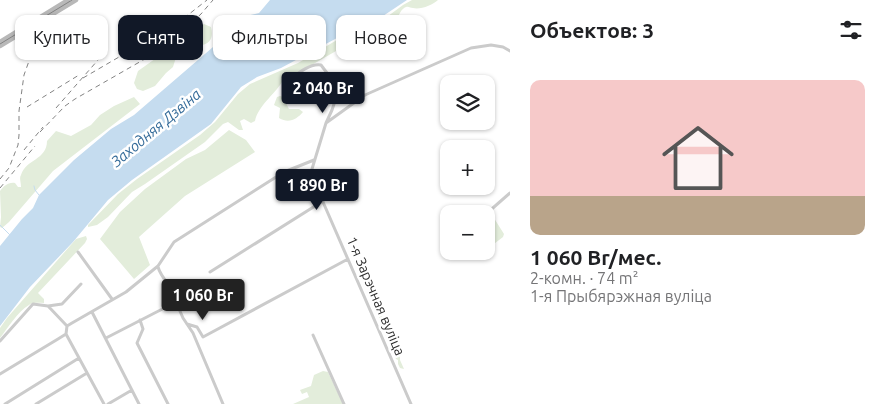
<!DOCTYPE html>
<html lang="ru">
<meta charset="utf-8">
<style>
body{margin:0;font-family:Ubuntu,sans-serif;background:#f2f2f2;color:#202124;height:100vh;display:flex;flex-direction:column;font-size:19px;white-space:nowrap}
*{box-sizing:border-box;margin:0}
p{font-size:16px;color:#757577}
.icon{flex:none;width:28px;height:28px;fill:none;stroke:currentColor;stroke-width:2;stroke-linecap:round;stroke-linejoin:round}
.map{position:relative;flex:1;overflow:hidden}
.panel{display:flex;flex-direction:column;background:#fff;width:375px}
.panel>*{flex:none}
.banner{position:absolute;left:15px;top:15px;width:420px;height:45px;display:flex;gap:10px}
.controls{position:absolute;left:440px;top:75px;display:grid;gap:10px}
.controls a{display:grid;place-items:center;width:55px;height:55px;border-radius:10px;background:#fff;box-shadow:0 1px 4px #0004;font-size:25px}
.price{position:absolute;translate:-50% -42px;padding:0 11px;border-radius:5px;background:#111827;color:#fff;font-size:16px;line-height:32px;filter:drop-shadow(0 1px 2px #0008)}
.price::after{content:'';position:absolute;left:50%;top:30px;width:15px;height:11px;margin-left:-8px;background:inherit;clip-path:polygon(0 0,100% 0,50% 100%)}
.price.current{background:#222;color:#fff}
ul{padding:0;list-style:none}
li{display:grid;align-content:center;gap:10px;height:265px;padding:0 20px}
li span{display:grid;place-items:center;height:155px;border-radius:10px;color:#555}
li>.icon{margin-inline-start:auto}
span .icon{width:90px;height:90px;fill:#fffc;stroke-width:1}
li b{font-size:21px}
h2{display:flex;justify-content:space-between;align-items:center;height:60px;padding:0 20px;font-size:21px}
.tag{padding:0 18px;border-radius:10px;background:#fff;box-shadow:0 1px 4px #0004;font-size:18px;line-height:45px}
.tag.current{background:#111827;color:#fff}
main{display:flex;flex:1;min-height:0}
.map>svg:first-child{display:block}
.green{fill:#e3eddb}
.water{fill:#c5dcef}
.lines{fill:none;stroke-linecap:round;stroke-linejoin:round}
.stream{stroke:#c5dcef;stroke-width:1}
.street{stroke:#cbcbcb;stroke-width:3}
.secondary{stroke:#b8b8b8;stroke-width:4.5}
.tram{stroke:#838383;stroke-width:1}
.rail{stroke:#838383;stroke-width:1;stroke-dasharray:5 4;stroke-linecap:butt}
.labels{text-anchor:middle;stroke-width:5;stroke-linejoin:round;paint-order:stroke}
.street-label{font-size:14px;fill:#2e2e2e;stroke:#fff}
.water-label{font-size:15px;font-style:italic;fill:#346b99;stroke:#fff}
</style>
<main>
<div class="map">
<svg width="510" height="404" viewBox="0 0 510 404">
<rect width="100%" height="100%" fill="#fff"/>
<!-- green -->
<path class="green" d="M412 0H438C433 5 420 10 413 8 410 8 409 6 406 7 397 10 396 31 388 37 378 44 356 42 343 47L282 82C274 95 258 106 255 121L251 123 244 119 240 121 243 130H239L228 122 223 124 205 142 145 184 132 192 108 217 97 225 88 227V225L118 194 137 179 200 135 215 122 238 94 250 84 298 63 342 37 380 22 403 5Z
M204 24 211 27C216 49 197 45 183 46L177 54 173 67 166 73 155 86 143 91 137 89 134 83 138 71Z
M280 96 283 97 289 109H299L303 112C297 119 289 124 279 118L280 108 274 105 277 97Z
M134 97 140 104 53 171 9 222 2 228 0 227 1 217 0 191C4 186 8 182 15 183L18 187H21C21 182 19 178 21 175 26 159 47 160 47 141L56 131 71 136 91 125 100 115 114 106Z
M229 130 246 140 255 152 185 196 139 237 150 265 134 279 100 239 120 212 145 189 186 159 205 150Z
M492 215 504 234 503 237 486 250V238L494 229 491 224H486V218Z
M86 236 87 239 85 243 38 293 44 299V303C39 303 33 302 29 305 17 312 8 328 0 338V328L7 318 76 239Z
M379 315 382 316 393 343 399 345 397 350 400 353V360L404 369 400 368 398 364V360L396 359 379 320Z
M323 371 328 372 343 404H293L309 397 307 392 302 394 300 390 311 386 314 375Z"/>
<!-- water -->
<path class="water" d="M270 0H407L374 22 337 38 281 68 257 77 241 87 211 124 132 180 108 200 73 242 30 287 0 326V246L22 219 33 208 39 195 74 160 111 129 134 115 220 41 246 16 259 13Z"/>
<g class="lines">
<!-- stream -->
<path class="stream" d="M34 186 35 190 39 195
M0 225 10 235"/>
<!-- street -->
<path class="street" d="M287 82C296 75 309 63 321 65L339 89 332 110 326 123
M339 89 352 94 364 95
M486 214 510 193
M78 252 112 299
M158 267C161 278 172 287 177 298L176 302 183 318 193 333 223 404
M210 272 323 201
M48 306 67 326
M92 312 139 404
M140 320 143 329 137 343 168 404
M187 324 197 327 203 337 348 259
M66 334 104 404
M313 335 344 404
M106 338 176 302
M0 341 33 304 48 306 62 304 81 284
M0 374 58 339 66 334 67 326 72 323 126 292 158 266 174 242 284 172 314 160
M5 404 79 358
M36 404 87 373
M108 404 132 390
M411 404 313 179 312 169 326 123 365 95 471 48 491 45 503 47 510 51"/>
<!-- secondary -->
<path class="secondary" d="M0 42 68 0
M0 46 76 0"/>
<!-- tram -->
<path class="tram" d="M0 44 72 0"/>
<!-- rail -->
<path class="rail" d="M83 78 179 22 207 0
M27 107 79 75
M56 108 105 52
M40 132 65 106 75 99 164 48 201 14 213 0
M24 150 43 127
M0 179 9 168 18 145 19 135V111L24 75 29 61 36 51 62 33
M0 188 35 146"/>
</g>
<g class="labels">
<!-- street labels -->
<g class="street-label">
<text transform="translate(376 296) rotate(67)" y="5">1-я Зарэчная вуліца</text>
</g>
<!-- water labels -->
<g class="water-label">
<text transform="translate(156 128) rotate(-40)" y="5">Заходняя Дзвіна</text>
</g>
</g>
</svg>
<div class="controls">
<a><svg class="icon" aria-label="layers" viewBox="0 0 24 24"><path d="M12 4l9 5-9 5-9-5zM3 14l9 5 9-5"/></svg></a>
<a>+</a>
<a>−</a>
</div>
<b class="price" style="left:323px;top:114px">2 040 Br</b>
<b class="price" style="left:317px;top:211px">1 890 Br</b>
<b class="price current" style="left:203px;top:321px">1 060 Br</b>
<div class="banner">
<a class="tag">Купить</a>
<a class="tag current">Снять</a>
<a class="tag">Фильтры</a>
<a class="tag">Новое</a>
</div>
</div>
<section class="panel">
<h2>Объектов: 3<svg class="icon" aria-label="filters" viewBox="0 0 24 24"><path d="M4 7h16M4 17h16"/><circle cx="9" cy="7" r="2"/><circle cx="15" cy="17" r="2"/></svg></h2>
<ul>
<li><span style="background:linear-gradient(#f6c9c9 75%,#b9a48a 0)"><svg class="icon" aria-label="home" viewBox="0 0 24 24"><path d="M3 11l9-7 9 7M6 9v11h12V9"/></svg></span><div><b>1 060 Br/мес.</b><p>2-комн. · 74 m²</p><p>1-я Прыбярэжная вуліца</p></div></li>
</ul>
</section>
</main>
